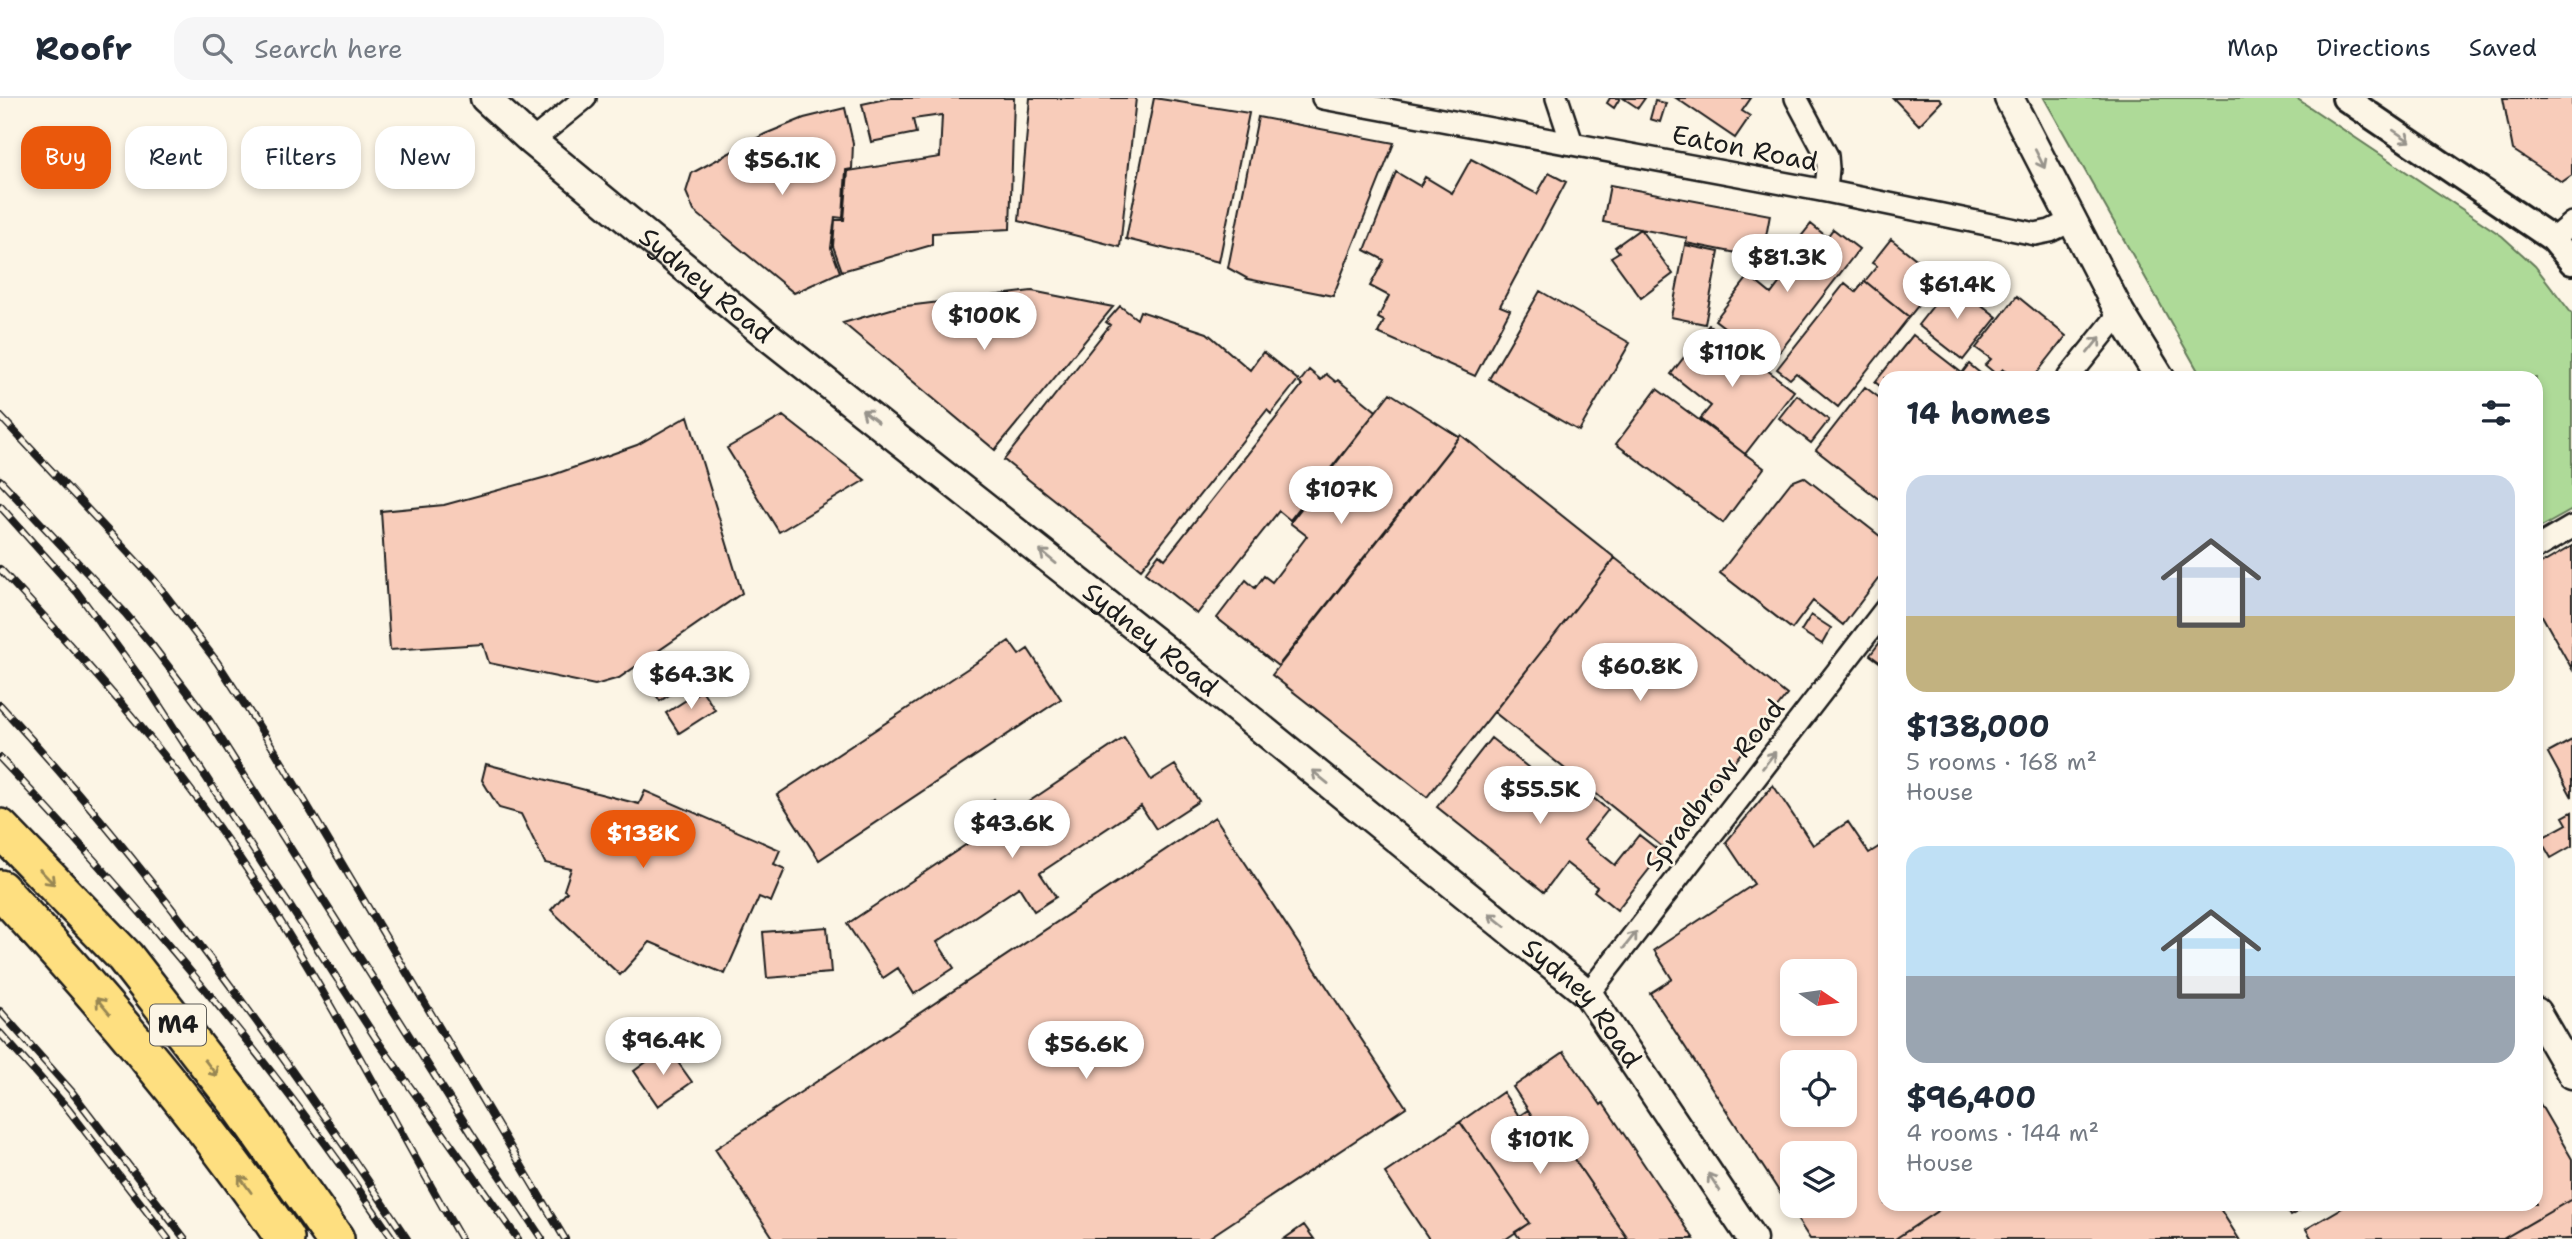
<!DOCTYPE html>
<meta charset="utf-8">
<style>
body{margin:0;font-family:"Shantell Sans",sans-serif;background:#f6f6f7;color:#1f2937;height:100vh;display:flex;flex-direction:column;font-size:26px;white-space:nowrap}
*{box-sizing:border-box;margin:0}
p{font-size:23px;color:#747a83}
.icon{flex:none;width:38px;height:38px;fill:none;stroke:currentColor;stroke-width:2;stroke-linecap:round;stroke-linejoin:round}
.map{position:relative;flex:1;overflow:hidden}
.side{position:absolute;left:1878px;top:273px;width:665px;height:840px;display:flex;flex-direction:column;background:#fff;border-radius:21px;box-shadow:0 4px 10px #0003}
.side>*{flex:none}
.banner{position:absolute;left:21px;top:28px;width:665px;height:63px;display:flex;gap:14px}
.needle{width:46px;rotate:103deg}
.controls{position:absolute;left:1780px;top:861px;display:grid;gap:14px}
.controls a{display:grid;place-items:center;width:77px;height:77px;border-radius:14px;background:#fff;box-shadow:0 4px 10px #0003;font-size:35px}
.price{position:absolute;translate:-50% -60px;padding:0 16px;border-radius:24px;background:#fff;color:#222;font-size:23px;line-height:46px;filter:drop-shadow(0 2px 4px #0008)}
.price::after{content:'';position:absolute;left:50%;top:42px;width:21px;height:16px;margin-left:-10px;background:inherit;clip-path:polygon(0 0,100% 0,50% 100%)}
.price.active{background:#ea580c;color:#fff}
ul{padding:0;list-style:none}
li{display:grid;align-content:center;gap:14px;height:371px;padding:0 28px}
li span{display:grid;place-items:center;height:217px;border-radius:21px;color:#555}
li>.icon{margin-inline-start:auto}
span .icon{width:126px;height:126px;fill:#fffc;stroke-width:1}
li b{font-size:30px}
h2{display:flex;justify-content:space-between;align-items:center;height:84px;padding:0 28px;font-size:30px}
.pill{padding:0 24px;border-radius:21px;background:#fff;box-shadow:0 4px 10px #0003;font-size:24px;line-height:63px}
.pill.active{background:#ea580c;color:#fff}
header{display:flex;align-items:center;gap:42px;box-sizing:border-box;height:98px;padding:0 35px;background:#fff;border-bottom:2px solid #e0e1e3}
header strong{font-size:33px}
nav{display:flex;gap:38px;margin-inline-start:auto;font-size:24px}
.search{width:490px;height:63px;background:#f6f6f7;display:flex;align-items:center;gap:18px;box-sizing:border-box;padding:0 24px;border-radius:21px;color:#747a83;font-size:26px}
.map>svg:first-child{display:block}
.green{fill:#aeda98;stroke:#657b5a;stroke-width:2}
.building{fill:#f8ccba;stroke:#1c1c1c;stroke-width:2;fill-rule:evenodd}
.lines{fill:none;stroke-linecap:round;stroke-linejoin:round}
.minor-casing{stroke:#1c1c1c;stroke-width:26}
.tertiary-casing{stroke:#1c1c1c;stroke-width:30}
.secondary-casing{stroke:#1c1c1c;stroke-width:33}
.motorway-casing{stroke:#1c1c1c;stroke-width:42}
.minor{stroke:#fcf5e5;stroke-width:21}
.tertiary{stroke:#fcf5e5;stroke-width:24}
.secondary{stroke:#fcf5e5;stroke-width:28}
.motorway{stroke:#fedf80;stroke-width:37}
.rail-casing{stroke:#1c1c1c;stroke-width:8}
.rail{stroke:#fcf5e5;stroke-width:5;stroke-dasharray:16;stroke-linecap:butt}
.oneway{stroke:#97938b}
.oneway2{stroke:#988753}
.labels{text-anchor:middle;stroke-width:5;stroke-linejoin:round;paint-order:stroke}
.shield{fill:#fcf5e5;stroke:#5f5d58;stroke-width:2}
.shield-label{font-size:24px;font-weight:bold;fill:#1c1c1c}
.street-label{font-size:26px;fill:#1c1c1c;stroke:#fcf5e5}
</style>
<header>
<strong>Roofr</strong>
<div class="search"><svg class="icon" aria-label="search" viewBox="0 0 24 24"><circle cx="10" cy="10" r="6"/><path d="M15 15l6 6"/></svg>Search here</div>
<nav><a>Map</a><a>Directions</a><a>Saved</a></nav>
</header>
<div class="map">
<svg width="2572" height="1141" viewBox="0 0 2572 1141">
<rect width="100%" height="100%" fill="#fcf5e5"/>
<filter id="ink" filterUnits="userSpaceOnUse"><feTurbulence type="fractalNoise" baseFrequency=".0143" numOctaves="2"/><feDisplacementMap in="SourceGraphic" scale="14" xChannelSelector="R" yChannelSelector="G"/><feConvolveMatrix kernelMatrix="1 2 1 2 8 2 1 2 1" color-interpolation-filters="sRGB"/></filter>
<g filter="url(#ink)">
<!-- green -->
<path class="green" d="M2044 0H2296L2502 138 2535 168 2572 216V412L2536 432V280H2202Z"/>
<!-- building -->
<path class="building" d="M890 0H1014L1010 131 932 135V147L842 173 833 148 835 122H844L848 73 940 59 942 17 913 21 916 35 871 44 862 6Z
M1030 0H1136L1120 149 1019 123Z
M1154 0 1249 15 1219 164 1126 141Z
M1610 0H1620L1614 10 1607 5Z
M1623 0H1645L1638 10Z
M1676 0H1751L1742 13 1750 18 1735 40Z
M1893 0H1939L1942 3 1919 27Z
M2503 0H2572V77L2562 84 2513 52Z
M1655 3 1666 5 1660 24 1650 21Z
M845 10 853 45 852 71 846 72 843 120 835 119 831 150 840 174 794 195 694 113 686 94 692 75 765 36 804 20Z
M1258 19 1394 45 1333 198 1248 181 1228 170Z
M1471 61 1537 96 1549 75 1566 84 1500 208 1510 212 1475 278 1378 235 1384 223 1378 220 1389 198 1370 188 1384 162 1365 152 1396 74 1420 88 1425 79 1452 95Z
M1610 87 1770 117 1762 160 1686 145 1687 140 1603 124Z
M1811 126 1827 139 1833 131 1859 151 1771 265 1715 222 1749 178 1771 196 1793 167 1784 160Z
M1640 131 1673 176 1641 200 1611 159 1619 154 1615 149Z
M1891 141 1940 180 1909 219 1865 183 1877 168 1872 165Z
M1685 147 1719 154 1705 226 1671 219Z
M1865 183 1909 219 1838 309 1796 275 1790 281 1777 271 1845 185 1856 194Z
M1952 184 1997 219 1963 262 1918 227Z
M1032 193 1113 209 995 352 843 225 898 209Z
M1540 193 1630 245 1579 333 1489 281Z
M2017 198 2066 238 2033 280H2014L2003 271 1997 277 1985 267 1991 261 1976 250Z
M1120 208 1137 221 1140 213 1207 235 1250 272 1263 254 1298 282 1271 316 1267 312 1141 471 1004 362 1110 227 1106 224Z
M1709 227 1794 293 1745 356 1700 321 1711 308 1671 276Z
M1913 237 1962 275 1969 266 1986 280H1885V292L1875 284Z
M1309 272 1321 282 1326 276 1336 284 1338 282 1376 313 1290 422 1279 413 1197 516 1145 475 1159 456 1165 461 1302 287 1299 285Z
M1865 289 1885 304V406L1816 352Z
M1657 291 1764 370 1723 425 1616 346Z
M1390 295 1459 339 1278 568 1217 520 1246 482 1255 490 1264 478 1272 484 1307 438 1290 425Z
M1797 297 1829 322 1811 345 1779 320Z
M688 318 742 495 619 580 595 587 489 565 483 546 390 552 381 413 444 407 550 378 637 347Z
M783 318 865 382 779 434 727 350Z
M1461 337 1615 460 1427 699 1272 577Z
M1804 379 1885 442V472L1843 527 1813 503 1792 531 1720 475 1791 384Z
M2572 448V571L2536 507V469Z
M1615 460 1787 597 1665 751 1494 614Z
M1811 517 1831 530 1822 546 1801 533Z
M1885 538V568L1870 557Z
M1009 543 1019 557 1028 551 1061 601 819 762 777 697Z
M681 577 687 585 660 603 654 594Z
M702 592 715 612 679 635 666 615Z
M1124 640 1151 682 1175 667 1199 703 1156 731 1141 708 1040 775 1056 799 1034 813 1019 789 937 844 954 870 914 896 898 870 883 880 847 826 985 734 979 725 987 721 980 711 994 701 1006 719Z
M1491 640 1572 704 1582 691 1608 712 1584 742 1615 767 1639 737 1662 755 1617 812 1594 793 1597 789 1566 765 1544 794 1437 709Z
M2572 642V699L2548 655Z
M486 666 639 706 645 693 780 752 774 766 785 771 771 804 759 799 725 876 650 844 620 877 551 812 567 794 564 792 571 771 545 765 521 716 499 710 482 682Z
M1773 687 1813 747 1848 724 1869 755 1885 745V1106H1948L1895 1141H1810L1650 895 1672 881 1654 852 1754 786 1726 744ZM1792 873H1844V926H1792ZM1792 964H1844V1017H1792ZM1792 1055H1844V1108H1792Z
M2572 714V748L2551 760 2540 741 2567 726 2563 719Z
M1215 719 1406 1009 1207 1141H774L715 1051Z
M827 829 831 875 767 880 763 834Z
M667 949 692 984 658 1008 634 973Z
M1564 954 1601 1007 1603 1005 1694 1141H1628L1557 1036 1548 1042 1513 989Z
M1503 994 1519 1018 1528 1012 1548 1042 1557 1036 1628 1141H1520L1515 1134 1529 1125 1460 1024Z
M2536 999 2572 1061V1101L2503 1141H2312L2306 1131 2349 1106H2536Z
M1460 1024 1529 1125 1506 1141H1429L1385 1075Z
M2572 1101V1141H2503Z
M1948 1106H2217L2239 1141H1895Z
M2283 1106H2311L2290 1118Z
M1304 1127 1314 1141H1284Z"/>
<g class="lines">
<!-- minor casing -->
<g class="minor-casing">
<path id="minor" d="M1323 0 1826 93 2035 136 2050 133 2071 123
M1557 0 1572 45
M1796 0 1827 58 1828 70 1826 93
M532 43 585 0
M2553 141 2572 125
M2068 280 2120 215
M2536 450 2572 429
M1588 896 1885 512"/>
</g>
<!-- tertiary casing -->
<g class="tertiary-casing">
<path id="tertiary" d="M2345 0 2553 141 2572 164"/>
</g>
<!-- secondary casing -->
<g class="secondary-casing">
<g id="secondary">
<path id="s1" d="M485 0 532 43 769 239 1166 553 1588 896 1752 1141"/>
<path d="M2009 0 2120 215 2160 280"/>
<path d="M2536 914 2572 976"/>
</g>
</g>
<!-- motorway casing -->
<g class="motorway-casing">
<path id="motorway" d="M0 730 125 859 240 1007 335 1141
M0 791C102 901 201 1017 285 1141"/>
</g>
<!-- minor -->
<use href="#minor" class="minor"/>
<!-- tertiary -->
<use href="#tertiary" class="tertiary"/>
<!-- secondary -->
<use href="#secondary" class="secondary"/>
<!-- motorway -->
<use href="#motorway" class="motorway"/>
<!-- rail casing -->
<g class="rail-casing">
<path id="rail" d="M0 318 154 482 217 564 275 653 565 1141
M0 382 125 515 152 547 209 622 471 1035 542 1141
M0 408 77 494 150 593 379 945 518 1141
M0 471C84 561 165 651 234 752 319 876 386 1011 461 1141
M0 607C153 773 282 953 407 1141
M0 660C142 810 277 970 393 1141
M0 913 72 994 185 1141
M0 935 68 1011 168 1141"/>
</g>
<!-- rail -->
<use href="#rail" class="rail"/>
</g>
<!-- one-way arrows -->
<defs><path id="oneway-shaft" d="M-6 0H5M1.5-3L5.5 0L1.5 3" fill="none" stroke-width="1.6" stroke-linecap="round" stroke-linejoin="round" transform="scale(1.75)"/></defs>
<g class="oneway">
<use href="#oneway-shaft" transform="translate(2402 38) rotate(34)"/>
<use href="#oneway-shaft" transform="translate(2040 61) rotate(63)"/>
<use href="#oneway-shaft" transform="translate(2094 247) rotate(-51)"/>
<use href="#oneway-shaft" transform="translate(870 318) rotate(-142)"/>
<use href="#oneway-shaft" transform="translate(1048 459) rotate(-141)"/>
<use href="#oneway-shaft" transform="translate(1769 662) rotate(-52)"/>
<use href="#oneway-shaft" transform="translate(1320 679) rotate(-141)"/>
<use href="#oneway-shaft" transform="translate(1497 822) rotate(-141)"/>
<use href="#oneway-shaft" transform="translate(1630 842) rotate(-52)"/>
<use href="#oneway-shaft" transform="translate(1714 1084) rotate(-124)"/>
</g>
<g class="oneway2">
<use href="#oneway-shaft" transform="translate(47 779) rotate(46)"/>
<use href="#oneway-shaft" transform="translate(103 908) rotate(-130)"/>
<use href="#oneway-shaft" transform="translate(211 970) rotate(52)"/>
<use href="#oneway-shaft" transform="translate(245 1086) rotate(-126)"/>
</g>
</g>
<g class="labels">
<!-- shield labels -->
<rect class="shield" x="150" y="906.5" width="56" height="41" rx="5"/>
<g class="shield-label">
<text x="178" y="935">M4</text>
</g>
<!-- street labels -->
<g class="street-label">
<text transform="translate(1745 50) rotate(11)" y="9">Eaton Road</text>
<text dy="9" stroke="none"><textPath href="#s1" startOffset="290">Sydney Road</textPath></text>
<text dy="9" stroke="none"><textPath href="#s1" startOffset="858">Sydney Road</textPath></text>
<text transform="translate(1714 687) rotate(-52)" y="9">Spradbrow Road</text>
<text dy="9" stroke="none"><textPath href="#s1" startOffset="1424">Sydney Road</textPath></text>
</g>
</g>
</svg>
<div class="controls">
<a><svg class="needle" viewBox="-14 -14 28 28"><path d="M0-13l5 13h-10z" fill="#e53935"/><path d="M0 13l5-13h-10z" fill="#747a83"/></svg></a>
<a><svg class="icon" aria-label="locate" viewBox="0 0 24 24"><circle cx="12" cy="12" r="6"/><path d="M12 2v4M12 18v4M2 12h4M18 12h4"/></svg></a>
<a><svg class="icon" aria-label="layers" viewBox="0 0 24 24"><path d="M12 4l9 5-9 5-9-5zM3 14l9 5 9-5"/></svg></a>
</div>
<b class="price" style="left:782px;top:99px">$56.1K</b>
<b class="price" style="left:1787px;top:196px">$81.3K</b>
<b class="price" style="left:1957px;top:223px">$61.4K</b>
<b class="price" style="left:984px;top:254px">$100K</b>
<b class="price" style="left:1732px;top:291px">$110K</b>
<b class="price" style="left:1341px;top:428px">$107K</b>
<b class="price" style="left:1640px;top:605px">$60.8K</b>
<b class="price" style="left:691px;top:613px">$64.3K</b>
<b class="price" style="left:1540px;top:728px">$55.5K</b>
<b class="price" style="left:1012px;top:762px">$43.6K</b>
<b class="price active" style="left:643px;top:772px">$138K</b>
<b class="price" style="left:663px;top:979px">$96.4K</b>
<b class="price" style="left:1086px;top:983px">$56.6K</b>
<b class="price" style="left:1540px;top:1078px">$101K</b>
<div class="banner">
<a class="pill active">Buy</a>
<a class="pill">Rent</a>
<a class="pill">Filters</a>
<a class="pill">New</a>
</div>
<section class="side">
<h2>14 homes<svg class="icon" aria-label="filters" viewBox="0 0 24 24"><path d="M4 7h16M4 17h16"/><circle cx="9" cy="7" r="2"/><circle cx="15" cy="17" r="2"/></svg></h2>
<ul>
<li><span style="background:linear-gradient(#c9d6e8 65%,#c2b280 0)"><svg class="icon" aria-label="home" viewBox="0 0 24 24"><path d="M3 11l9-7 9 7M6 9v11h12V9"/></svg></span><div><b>$138,000</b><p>5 rooms · 168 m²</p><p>House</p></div></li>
<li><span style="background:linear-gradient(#bfe0f5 60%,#9aa5b1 0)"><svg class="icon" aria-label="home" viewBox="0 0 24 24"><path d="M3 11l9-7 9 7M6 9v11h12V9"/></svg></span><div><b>$96,400</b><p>4 rooms · 144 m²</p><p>House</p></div></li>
</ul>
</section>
</div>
